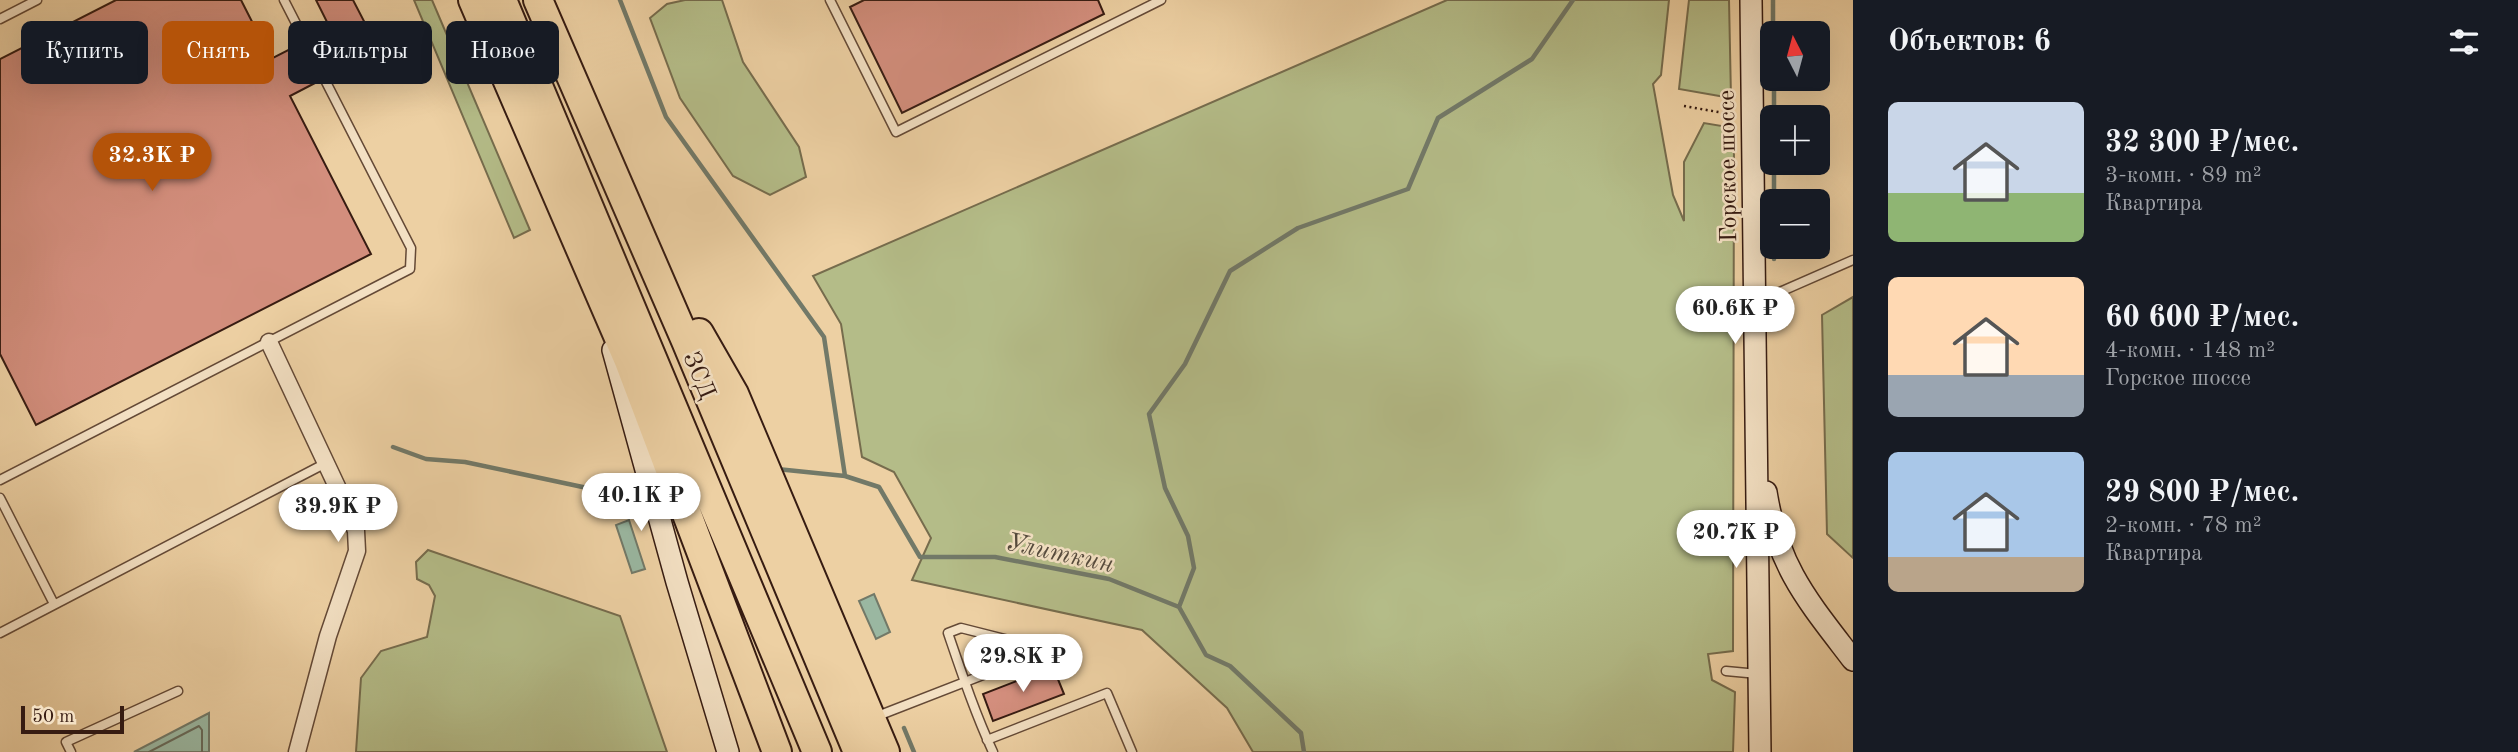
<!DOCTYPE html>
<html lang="ru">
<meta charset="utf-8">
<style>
body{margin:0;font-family:"Old Standard TT",serif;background:#20242c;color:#f1f3f6;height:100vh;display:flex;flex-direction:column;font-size:26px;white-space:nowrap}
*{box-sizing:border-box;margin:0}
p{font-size:23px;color:#9ea1a6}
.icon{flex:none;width:38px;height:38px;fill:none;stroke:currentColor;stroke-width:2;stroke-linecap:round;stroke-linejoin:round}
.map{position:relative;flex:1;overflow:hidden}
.details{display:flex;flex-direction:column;background:#171b24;width:665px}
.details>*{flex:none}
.hud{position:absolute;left:21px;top:21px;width:665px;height:63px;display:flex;gap:14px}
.needle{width:46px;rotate:354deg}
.fabs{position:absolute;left:1760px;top:21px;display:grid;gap:14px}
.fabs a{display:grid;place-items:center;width:70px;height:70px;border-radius:10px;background:#171b24;box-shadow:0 7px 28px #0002;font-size:35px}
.scale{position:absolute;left:21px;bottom:18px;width:103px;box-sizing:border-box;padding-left:7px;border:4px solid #371c12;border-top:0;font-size:19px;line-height:24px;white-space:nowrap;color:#371c12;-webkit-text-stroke:5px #f3e0c3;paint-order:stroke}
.price{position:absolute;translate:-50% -60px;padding:0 16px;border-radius:24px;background:#fff;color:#222;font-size:23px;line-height:46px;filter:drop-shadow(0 2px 4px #0008)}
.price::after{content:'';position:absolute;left:50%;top:42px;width:21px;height:16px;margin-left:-10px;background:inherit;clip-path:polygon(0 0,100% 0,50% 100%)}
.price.selected{background:#b45309;color:#fff}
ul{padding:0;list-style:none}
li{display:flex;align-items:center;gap:21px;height:175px;padding:0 35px}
li span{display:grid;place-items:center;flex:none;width:196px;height:140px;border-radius:10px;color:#555}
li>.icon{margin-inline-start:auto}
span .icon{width:84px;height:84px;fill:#fffc;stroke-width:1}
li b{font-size:30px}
h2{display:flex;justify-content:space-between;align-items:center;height:84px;padding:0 35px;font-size:30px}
.chip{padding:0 24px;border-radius:10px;background:#171b24;box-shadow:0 7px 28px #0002;font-size:24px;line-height:63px}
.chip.selected{background:#b45309;color:#fff}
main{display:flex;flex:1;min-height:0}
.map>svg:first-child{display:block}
.green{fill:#b4bc88;stroke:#766c4d;stroke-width:2}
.water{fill:#9ab7a1;stroke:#727968;stroke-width:2}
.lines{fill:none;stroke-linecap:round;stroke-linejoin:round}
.shore{stroke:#686a5a;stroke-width:2}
.stream{stroke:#727968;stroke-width:4.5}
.building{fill:#d38e7d;stroke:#371c12;stroke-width:2}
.lane-casing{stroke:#644936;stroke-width:11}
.street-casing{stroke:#644936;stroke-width:19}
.secondary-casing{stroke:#371c12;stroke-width:24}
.highway-casing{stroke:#371c12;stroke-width:32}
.path{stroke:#371c12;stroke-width:2.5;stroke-dasharray:2 3.5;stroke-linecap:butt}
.lane{stroke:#f3e0c3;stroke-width:8}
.street{stroke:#f3e0c3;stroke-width:16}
.secondary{stroke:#f3e0c3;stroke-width:21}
.highway{stroke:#edd0a3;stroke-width:28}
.labels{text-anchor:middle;stroke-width:5;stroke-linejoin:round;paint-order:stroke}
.street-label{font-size:24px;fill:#371c12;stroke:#f3e0c3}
.water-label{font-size:26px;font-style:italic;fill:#554a3d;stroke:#f3e0c3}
</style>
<main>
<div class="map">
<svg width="1853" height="752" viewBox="0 0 1853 752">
<rect width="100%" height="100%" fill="#edd0a3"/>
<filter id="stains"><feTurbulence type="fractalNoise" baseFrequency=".00286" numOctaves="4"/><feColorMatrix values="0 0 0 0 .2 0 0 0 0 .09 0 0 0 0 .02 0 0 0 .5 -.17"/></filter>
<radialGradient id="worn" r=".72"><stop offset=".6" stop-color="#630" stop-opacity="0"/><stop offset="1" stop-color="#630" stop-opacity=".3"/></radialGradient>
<!-- green -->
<path class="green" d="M414 0H432L530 230 514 238Z
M685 0H722L743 62 799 147 806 177 770 195 733 176 680 98 650 18 667 4Z
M1447 0H1669L1661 75 1653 84 1673 195 1684 221V162L1704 123 1734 128 1733 651 1708 654 1712 680 1735 692 1733 752H1253L1227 708 1142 630 912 580 931 538 894 472 862 457 841 324 813 276Z
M1689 0H1729L1731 98 1679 89Z
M1853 297V558L1827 534 1822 315Z
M428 550 620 616 667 752H356L361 678 381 651 427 637 435 596 429 585 417 579 416 562Z"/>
<!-- water -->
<path class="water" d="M629 520 645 569 632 573 616 525Z
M874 594 890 632 876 639 859 601Z
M209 713V752H134Z"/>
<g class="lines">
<!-- shore -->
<path class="shore" d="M149 752 199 726 202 730V752"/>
<!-- stream -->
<path class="stream" d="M620 0 666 117 824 337 845 476
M1773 0V33
M1774 79V117
M1774 163V201
M1774 247V259
M393 447 426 459 465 462 592 489 643 486
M777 469 845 476 879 487 920 557H995L1109 579 1179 607 1206 655 1230 666 1301 733 1304 752
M1179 607 1194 568 1188 536 1165 488 1149 414 1185 364 1230 271 1298 228 1408 189 1438 118 1532 59 1573 0
M904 728 914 752"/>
</g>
<!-- building -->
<path class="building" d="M116 0H241L271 59 298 45 317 82 290 96 371 254 36 425 0 354V59Z
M316 0H353L366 25 336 40Z
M864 0H1098L1104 14 902 113 850 7Z
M1053 667 1064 694 993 721 983 694Z"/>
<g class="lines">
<!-- lane casing -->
<g class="lane-casing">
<path id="lane" d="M830 0 896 132 1161 0
M0 19 37 0
M1757 302 1853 260
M0 480 410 269 411 248 284 0
M0 498 54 604
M0 633 326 463
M1726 671 1758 674
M875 717 1024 659V644L961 628 948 633C962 674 975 713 993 752
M987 740 1107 693 1132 752
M71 752 66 742 178 691"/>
</g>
<!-- street casing -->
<g class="street-casing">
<path id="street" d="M269 342 348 510 356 531 357 551 328 636 297 752"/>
</g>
<!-- secondary casing -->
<g class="secondary-casing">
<path id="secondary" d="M1751 0 1760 752
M613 350 677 582 728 752
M1766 492C1778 568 1808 601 1853 660"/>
</g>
<!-- highway casing -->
<g class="highway-casing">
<path id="highway" d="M473 0 629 361 777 752
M502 0 817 752
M538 0 686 341 858 752
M699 333 734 394 885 752"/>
</g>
<!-- path -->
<path class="path" d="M1684 106 1735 115"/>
<!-- lane -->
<use href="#lane" class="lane"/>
<!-- street -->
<use href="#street" class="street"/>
<!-- secondary -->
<use href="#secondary" class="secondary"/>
<!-- highway -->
<use href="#highway" class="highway"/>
</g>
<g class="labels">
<!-- street labels -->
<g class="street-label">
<text transform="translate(1727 166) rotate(-91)" y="8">Горское шоссе</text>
<text transform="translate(700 375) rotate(67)" y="8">ЗСД</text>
</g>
<!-- water labels -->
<g class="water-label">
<text transform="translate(1060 552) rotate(12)" y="9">Улиткин</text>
</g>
</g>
<rect width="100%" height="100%" filter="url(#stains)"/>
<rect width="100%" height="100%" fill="url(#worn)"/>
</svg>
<div class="fabs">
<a><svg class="needle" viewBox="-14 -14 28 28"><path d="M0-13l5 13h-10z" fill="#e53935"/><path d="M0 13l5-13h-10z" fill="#9ea1a6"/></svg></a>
<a>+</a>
<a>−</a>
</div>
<div class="scale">50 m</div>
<b class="price selected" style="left:152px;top:193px">32.3K ₽</b>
<b class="price" style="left:1735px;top:346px">60.6K ₽</b>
<b class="price" style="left:641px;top:533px">40.1K ₽</b>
<b class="price" style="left:338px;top:544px">39.9K ₽</b>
<b class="price" style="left:1736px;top:570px">20.7K ₽</b>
<b class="price" style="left:1023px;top:694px">29.8K ₽</b>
<div class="hud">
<a class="chip">Купить</a>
<a class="chip selected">Снять</a>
<a class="chip">Фильтры</a>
<a class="chip">Новое</a>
</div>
</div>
<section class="details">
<h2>Объектов: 6<svg class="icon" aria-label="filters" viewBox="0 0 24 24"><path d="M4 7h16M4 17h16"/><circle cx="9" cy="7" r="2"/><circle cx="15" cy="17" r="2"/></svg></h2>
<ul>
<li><span style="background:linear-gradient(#c9d6e8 65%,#8fb573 0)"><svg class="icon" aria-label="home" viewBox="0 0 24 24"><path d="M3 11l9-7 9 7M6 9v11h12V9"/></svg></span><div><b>32 300 ₽/мес.</b><p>3-комн. · 89 m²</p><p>Квартира</p></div></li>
<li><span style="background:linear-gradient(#ffd9b3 70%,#9aa5b1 0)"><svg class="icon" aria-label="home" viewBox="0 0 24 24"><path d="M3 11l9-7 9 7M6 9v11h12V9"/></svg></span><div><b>60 600 ₽/мес.</b><p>4-комн. · 148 m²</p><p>Горское шоссе</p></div></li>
<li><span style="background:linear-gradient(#a9c7e8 75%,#b9a48a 0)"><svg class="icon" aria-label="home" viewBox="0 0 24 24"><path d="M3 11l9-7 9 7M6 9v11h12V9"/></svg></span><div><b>29 800 ₽/мес.</b><p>2-комн. · 78 m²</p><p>Квартира</p></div></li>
</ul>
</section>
</main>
